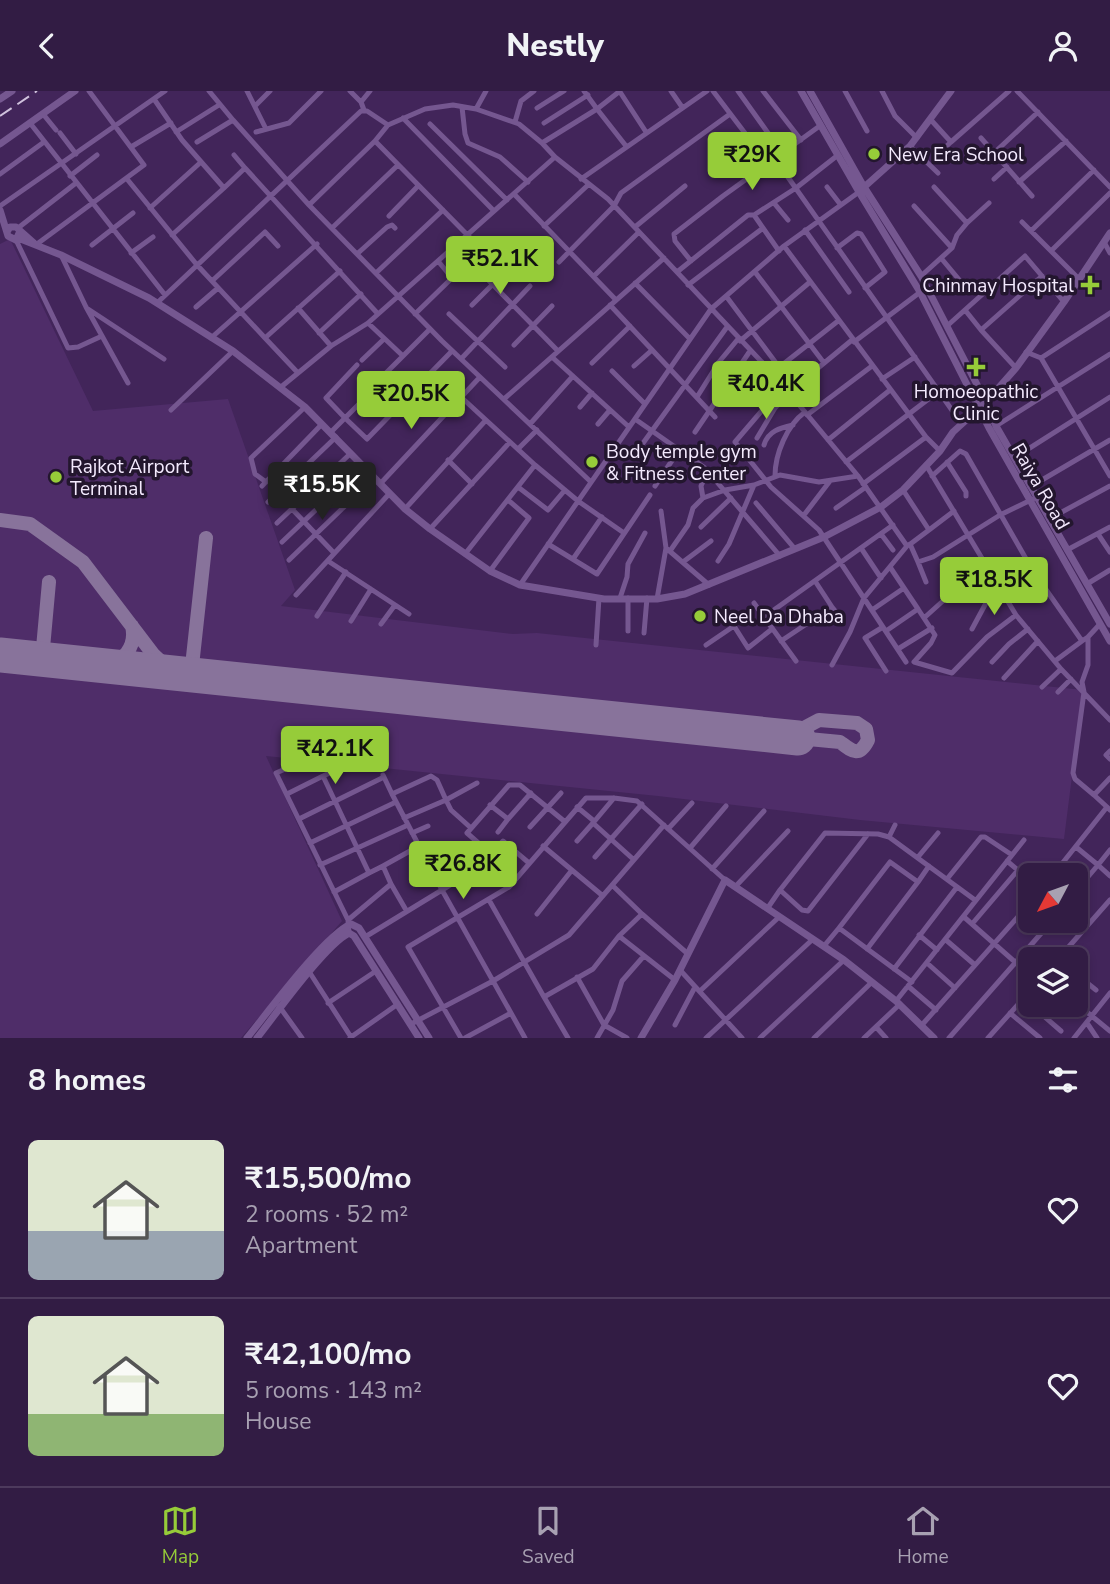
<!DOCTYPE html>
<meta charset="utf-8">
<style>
body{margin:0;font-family:"Nunito Sans",sans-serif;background:#3a254b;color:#f1f3f6;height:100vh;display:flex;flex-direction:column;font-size:26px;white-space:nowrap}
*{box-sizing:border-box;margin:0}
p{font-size:23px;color:#a8a1b2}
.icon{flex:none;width:38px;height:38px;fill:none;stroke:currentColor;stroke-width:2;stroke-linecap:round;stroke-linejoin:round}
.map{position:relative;height:947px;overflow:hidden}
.details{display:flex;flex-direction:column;background:#321c44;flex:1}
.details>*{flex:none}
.needle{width:46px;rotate:229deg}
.fabs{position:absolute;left:1018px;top:772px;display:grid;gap:14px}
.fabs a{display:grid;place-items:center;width:70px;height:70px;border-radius:10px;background:#321c44;box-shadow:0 4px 10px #0003,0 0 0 2px #4d3a5d;font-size:35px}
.price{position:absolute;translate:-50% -60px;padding:0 16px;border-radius:7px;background:#96cc39;color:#111;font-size:23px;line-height:46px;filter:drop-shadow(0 2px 4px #0008)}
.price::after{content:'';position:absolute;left:50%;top:42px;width:21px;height:16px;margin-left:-10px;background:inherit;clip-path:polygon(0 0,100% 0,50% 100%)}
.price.active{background:#222;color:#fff}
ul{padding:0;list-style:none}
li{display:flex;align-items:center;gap:21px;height:175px;padding:0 28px}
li+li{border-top:2px solid #4d3a5d}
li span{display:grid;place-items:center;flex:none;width:196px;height:140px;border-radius:10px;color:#555}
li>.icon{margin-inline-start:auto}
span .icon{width:84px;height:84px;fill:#fffc;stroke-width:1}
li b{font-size:30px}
h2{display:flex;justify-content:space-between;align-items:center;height:84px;padding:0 28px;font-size:30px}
header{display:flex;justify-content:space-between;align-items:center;height:91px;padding:0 28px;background:#321c44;font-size:32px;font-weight:800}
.dock{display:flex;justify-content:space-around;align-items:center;height:98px;border-top:2px solid #4d3a5d;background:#321c44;font-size:19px;color:#a8a1b2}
.dock a{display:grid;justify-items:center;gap:4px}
.dock .active{color:#96cc39}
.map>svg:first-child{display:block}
.built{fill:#4f2d69}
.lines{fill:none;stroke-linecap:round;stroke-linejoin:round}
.taxiway{stroke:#88739b;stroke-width:14}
.runway{stroke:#88739b;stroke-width:35}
.minor{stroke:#755790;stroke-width:5}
.tertiary{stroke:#755790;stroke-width:7}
.rail{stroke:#cfc1dc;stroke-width:2;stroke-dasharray:14 7;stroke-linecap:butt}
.poi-dot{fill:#96cc39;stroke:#23162e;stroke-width:2.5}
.labels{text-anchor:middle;stroke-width:7;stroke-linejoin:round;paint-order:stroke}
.poi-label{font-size:19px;fill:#f4eafe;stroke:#23162e;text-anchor:start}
.street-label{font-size:19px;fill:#f4eafe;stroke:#23162e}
</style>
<header><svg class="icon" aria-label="back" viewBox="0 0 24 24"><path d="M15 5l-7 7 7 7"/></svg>Nestly<svg class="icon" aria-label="person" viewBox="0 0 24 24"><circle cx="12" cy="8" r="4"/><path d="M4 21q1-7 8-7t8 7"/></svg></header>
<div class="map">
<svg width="1110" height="947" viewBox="0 0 1110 947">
<rect width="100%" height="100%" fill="#42255a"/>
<!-- built -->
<path class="built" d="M10 148 93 320 228 308 295 499 281 515 513 543 537 542 1083 599 1064 748 860 729 658 705 266 665 342 830 241 947H0V153Z"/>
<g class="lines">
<!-- taxiway -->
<path class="taxiway" d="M0 429 30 433 83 471 153 563 168 577 180 583
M42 568 49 491
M103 575C123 572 137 556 132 535
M191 584 206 447
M787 646 819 629 857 632 866 638 868 649C859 667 852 660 840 651L798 647"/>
<!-- runway -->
<path class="runway" d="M0 564 798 647"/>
<!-- minor -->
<path class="minor" d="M209 0 233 29
M247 0 266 38
M350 0 361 11
M620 0 597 18 626 55
M671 0 682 16
M713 0 754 54
M738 0 768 42
M763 0 801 49
M845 0 867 40
M882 0 895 25 917 47
M1017 0 1110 96
M620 1 646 41
M154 8 182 49 224 97 172 144
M255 15 270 0
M462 16 465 43 468 52 500 66 528 91
M537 17 564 0
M476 18 486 0
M364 19 361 11 370 0
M43 23 56 39
M403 27 494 120
M931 29 951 51 1009 0
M515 31 521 10 534 0
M30 32 165 204
M544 32 588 4
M430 33 507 109
M388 34 375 50 492 169
M176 41 219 14
M256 41 289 32 321 0
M60 42 76 63
M981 47 1032 105
M197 51 233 29 309 114 442 250 591 391
M542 52 597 18 584 0
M766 55 961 332
M910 55 938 82
M131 56 171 32
M728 62 748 47
M939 62 951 51
M994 62 1038 21
M234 64 245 77
M0 83 44 51
M70 85 97 64
M127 88 197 174 265 247
M581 88 707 0
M994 88 1007 76
M1019 91 1066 50
M827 96 840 113
M224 97 245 77 378 223
M514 103 616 209
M774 112 788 129
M309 114 375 50
M0 115 165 0
M914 115 952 157
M150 117 201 71
M754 124 796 97 838 64
M389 125 418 95
M1022 131 1031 140
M967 132 989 112
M544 135 588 94
M635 136 685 95
M18 137 76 92
M332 137 398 74
M805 139 849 201
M16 149 68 257 78 256 102 245
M1104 151 1110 162
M37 153 144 74 89 0
M92 154 133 122
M455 155 558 260
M784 155 926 346
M837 157 857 142 861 143 885 181 865 197
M1051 160 1110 102
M131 162 153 146
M357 163 387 136 392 134 395 137
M61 164 86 216 128 292
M941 167 966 197
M691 170 675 150 674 143 723 105 821 34
M559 171 614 115 621 102 730 23
M677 181 748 124H754L763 137
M755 181 824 272
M376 182 443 119
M594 185 639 141
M921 185 952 157 957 144 967 132 934 96
M1079 188 1031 140 1094 79
M212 190 265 141 278 155
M635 192 690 248
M688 194 763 137 779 160
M726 205 779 276
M157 212 361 20H367L388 34 425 18 453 14 476 18 519 33 542 52 555 66 608 108 776 286 858 385 907 455 864 507 850 541 832 574
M472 214 509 177 495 165
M610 214 715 326
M196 216 218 197
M298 217 331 255
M88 218 164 268
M965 219 981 239 1042 185
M415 223 452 187 438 170
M449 223 505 276
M368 232 403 265
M947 235 1025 165 1064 211
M981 239 1016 277
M319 242 361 203
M211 247 317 153
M740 250 810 191
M854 251 927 196
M514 254 552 215
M1026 261 1041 267 1110 385
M552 266 629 336
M1041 267 1110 222
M461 268 530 195
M362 269 384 248
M592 272 630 235
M634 275 652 259
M777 278 838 230
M612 280 645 313
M298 282 265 247 340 180
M386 282 430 238
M882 288 915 266
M377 295 345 327 367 348 400 314
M783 295 735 351 771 396 819 439 906 571
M281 296 331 255 368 232 555 66
M461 306 535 374
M697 306 719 271 738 248
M406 307 452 260
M504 308 664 167
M580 316 592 302
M171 319 233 260
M807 324 872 275
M635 328 705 377 780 465
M530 333 573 285
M598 333 610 319
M996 335 1110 263
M331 341 345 327 326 307 357 274
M695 341 750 260
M757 347 775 317 789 301 852 249
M828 349 890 299
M764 354C768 340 780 337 793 334
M518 358 537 339
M633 366 727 236
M1014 367 1110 306
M448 369 472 393
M846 371 939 300
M947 371 966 401V405
M926 374 1016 524 1061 578 1110 629
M775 385C775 363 787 334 805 321
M932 385 960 360 966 363 1033 480 1082 550 1088 546
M266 391 255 383 251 367 305 316
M318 393 343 417
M380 393 480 286
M863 393 926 346 940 360
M754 394 780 384 819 391 858 385
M262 395 322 333
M655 395 679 359
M518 396 548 419 565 399
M1030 396 1110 349
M903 399 929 439 909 454
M703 407 701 395 708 379
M268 411 336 346
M756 412 795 458
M836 417 866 396
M292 418 334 462
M405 418 486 329
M661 420 666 457 709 494
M804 424 830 390
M1049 428 1110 395
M277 432 351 362
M701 436 731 407
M430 438 510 351
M929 439 954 420
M881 443 893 459
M1098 443 1110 461
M282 451 362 375
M548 453 597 483 650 404
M910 453 918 471 933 466 1000 424 1033 408
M861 457 881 487
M1067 459 1110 436
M670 460 688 434 693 417 703 407 725 399 754 394 729 453 718 470
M465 463 535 374 578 410 624 442
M573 468 602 426
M289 469 374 387
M328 470 409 523
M683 471 711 450
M918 471 926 491
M890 476 918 518
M490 480 529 427 508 409
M1087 493 1110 479
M520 494 711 218 784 155 859 101
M296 504 389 403
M620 507 627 486 628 473 645 442
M657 508 666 457
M754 512 764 526
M832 516 840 526
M872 519 904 497
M317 525 346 481
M924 527 984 473
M351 530 371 498
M381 533 395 514
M883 536 865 547 886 580
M972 538 986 512 1000 500
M628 540V507
M886 540 918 518 935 544 931 552 914 571 952 582 987 546 1016 524
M644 542 647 507
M781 550 832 516 815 490
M596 554 599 507
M706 554 734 535 748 557 772 538
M898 558 932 537
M796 570 764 526 893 434
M1055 570 1082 550
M992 571 1009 553 1028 538
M1004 587 1038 550
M1042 596 1061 578
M1058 601 1071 588
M1110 660 1106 664 1110 668
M308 668 276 682 348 829
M383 684 392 703
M323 685 346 675
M287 703 323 685 369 782 383 775 391 793 348 829 349 842
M1094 704 1075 688 1073 682 1084 601 1082 591 1088 574V546L1100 533
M614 707 593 732 633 768
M490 714 508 728 531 702
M577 716 594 730
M1107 716 1094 704 1110 687
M404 727 446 709 451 719 471 737
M299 728 384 686
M530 736 561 702
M668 738 692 712
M498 741 508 728
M412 742 428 735
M889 746 895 734
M577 750 593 732
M310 752 396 711
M543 755 603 805
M1076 756 1098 774 1076 800
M690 757 726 715
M1110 759 1098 774 1110 785
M491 763 467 742 509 694H520L564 730
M595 766 642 713
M918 766 938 742
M425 767 446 754
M1007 770 1031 790
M320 774 408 734
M383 775 419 755
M712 778 764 720
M1053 784 1107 716 1110 719
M947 788 981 746H985L1012 764
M391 793 406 819
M612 794 642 823 619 845
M735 796 788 740
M780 799 825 742 878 743 889 746 975 809
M334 801 369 782
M489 809 544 906 593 878 619 845 675 889
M767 818 780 799 802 819 808 820 868 743
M537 823 572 779
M642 823 688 863
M964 826 1031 885
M972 833 1018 779
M839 837 890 771 918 791 929 775
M919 844 937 859
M365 846 442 799 392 703 431 685 437 689 446 709 477 692
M946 849 975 874
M824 855 839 837 912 891
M867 858 918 791
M1058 868 1110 809
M927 872 955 897
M894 878 957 796
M680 879 742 947
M310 882 351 946 350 947
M1076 883 1096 899
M577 886 604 934 627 947
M908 895 936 919
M700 900 779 826
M544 906 568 947
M896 910 1024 749
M328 912 376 880
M1076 912 1110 940
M1031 914 1061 940
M279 915 302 947
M1010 922 1040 947
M1087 932 1097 947
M411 933 493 890 569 844 664 734
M675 934 695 896
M921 935 1031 811
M876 936 886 947
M351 946 398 913
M461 947 408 856 509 796 586 707H614L637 710 725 789
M465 947 511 922
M525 947 442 799 476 778 503 750 529 772
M597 947 613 919 622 890 643 866
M706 947 813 848
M760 947 844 869
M814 947 872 891
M864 947 900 913
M949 947 1052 830
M988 947 1031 899
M1074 947 1110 902"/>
<!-- tertiary -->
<path class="tertiary" d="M801 0 859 101 920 201 989 337 1110 550
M810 0 864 96 921 185 986 311 996 335 1110 533
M0 8 12 0
M0 53 75 0
M862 98 910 55 951 0
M0 119 8 145 16 149 20 140
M7 141 10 136H16L34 152
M18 147 61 164 149 207 233 260 305 316 405 418 430 438 490 480 520 494 604 508H657L685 503 824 446 881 416 903 399 940 360 953 341 986 311 1016 277 1064 211 1110 142
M247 947C268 921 325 844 351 833L359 837 429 947
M257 947C276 923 325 854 349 842L354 845 419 947
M641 947 675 889 725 789 844 869 896 910 934 947"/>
<!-- rail -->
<path class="rail" d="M0 25 37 0"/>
</g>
<!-- markers -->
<g class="poi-dot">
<circle cx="874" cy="63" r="7"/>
<path d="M1086.5 183.5h7v7h7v7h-7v7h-7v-7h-7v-7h7z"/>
<path d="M972.5 265.5h7v7h7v7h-7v7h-7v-7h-7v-7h7z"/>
<circle cx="592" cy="371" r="7"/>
<circle cx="56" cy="386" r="7"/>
<circle cx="700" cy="525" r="7"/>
</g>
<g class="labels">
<!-- poi labels -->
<g class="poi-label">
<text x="888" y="70">New Era School</text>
<text x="1074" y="201" text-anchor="end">Chinmay Hospital</text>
<text x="976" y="307" text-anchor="middle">Homoeopathic<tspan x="976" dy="22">Clinic</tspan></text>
<text x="606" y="367">Body temple gym<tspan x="606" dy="22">&amp; Fitness Center</tspan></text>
<text x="70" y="382">Rajkot Airport<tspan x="70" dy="22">Terminal</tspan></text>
<text x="714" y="532">Neel Da Dhaba</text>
</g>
<!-- street labels -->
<g class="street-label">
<text transform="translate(1041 395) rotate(60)" y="7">Raiya Road</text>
</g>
</g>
</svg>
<div class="fabs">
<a><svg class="needle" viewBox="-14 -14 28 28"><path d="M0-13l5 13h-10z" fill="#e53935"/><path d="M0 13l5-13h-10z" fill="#a8a1b2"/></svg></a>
<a><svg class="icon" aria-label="layers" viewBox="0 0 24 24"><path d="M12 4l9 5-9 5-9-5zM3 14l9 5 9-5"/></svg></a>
</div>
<b class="price" style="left:752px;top:101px">₹29K</b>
<b class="price" style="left:500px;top:205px">₹52.1K</b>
<b class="price" style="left:766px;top:330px">₹40.4K</b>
<b class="price" style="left:411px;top:340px">₹20.5K</b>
<b class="price active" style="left:322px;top:431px">₹15.5K</b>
<b class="price" style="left:994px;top:526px">₹18.5K</b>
<b class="price" style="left:335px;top:695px">₹42.1K</b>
<b class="price" style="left:463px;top:810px">₹26.8K</b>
</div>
<section class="details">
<h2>8 homes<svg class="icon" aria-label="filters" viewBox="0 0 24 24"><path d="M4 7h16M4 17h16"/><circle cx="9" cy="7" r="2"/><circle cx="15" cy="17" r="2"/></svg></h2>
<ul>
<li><span style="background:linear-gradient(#dfe7d0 65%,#9aa5b1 0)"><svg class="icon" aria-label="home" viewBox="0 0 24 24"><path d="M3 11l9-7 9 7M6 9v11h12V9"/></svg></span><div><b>₹15,500/mo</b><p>2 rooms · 52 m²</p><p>Apartment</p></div><svg class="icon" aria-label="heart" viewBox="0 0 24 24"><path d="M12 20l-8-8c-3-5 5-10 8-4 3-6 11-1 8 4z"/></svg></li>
<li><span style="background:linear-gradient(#dfe7d0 70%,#8fb573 0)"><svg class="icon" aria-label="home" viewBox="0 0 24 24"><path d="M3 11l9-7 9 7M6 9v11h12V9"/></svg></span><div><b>₹42,100/mo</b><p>5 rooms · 143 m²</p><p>House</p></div><svg class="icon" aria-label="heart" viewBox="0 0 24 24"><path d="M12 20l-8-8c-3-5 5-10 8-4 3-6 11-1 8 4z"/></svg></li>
</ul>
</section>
<nav class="dock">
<a class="active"><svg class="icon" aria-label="map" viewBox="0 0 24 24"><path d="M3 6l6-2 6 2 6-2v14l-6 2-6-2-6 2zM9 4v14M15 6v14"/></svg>Map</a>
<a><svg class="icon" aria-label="saved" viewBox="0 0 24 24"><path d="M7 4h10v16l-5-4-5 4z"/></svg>Saved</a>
<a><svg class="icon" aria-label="home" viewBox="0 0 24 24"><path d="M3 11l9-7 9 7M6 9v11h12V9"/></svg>Home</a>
</nav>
